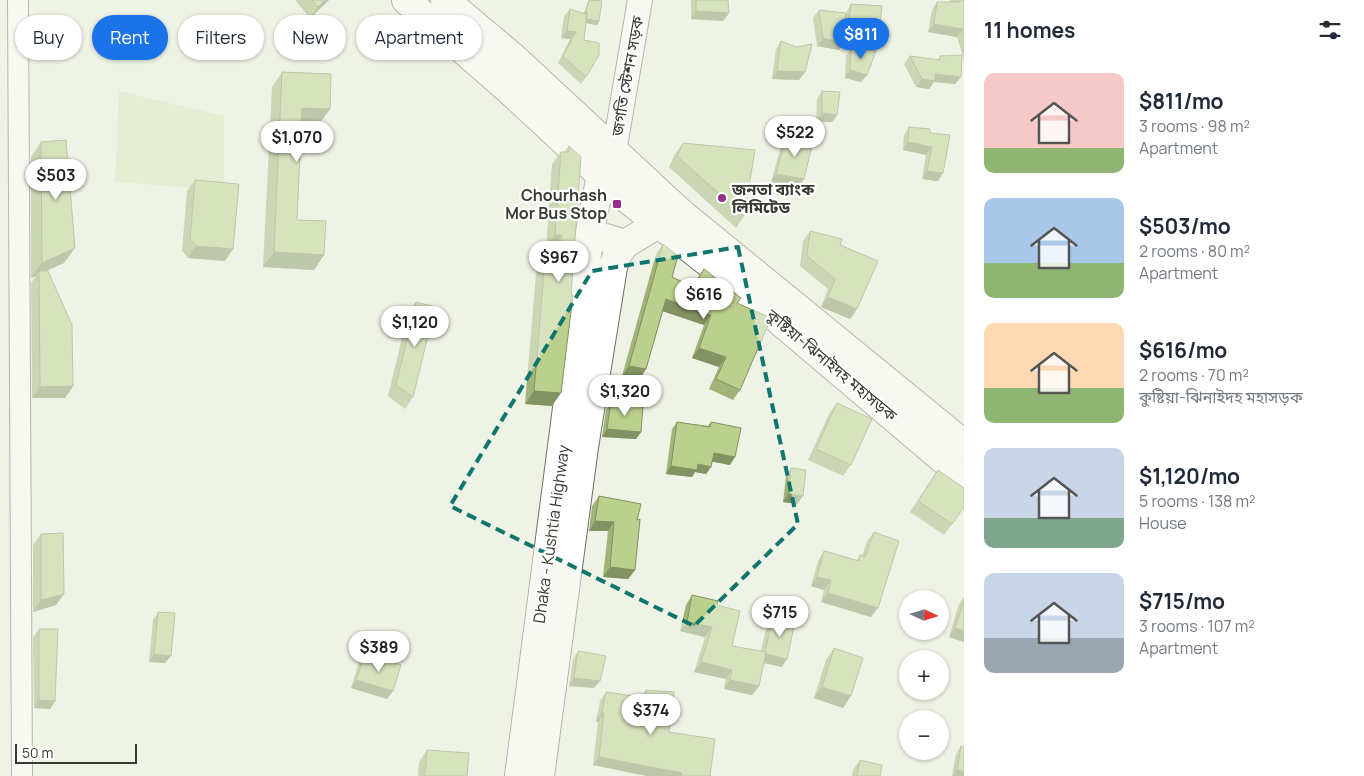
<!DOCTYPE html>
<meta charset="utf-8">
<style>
body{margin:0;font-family:Manrope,"Noto Sans Bengali",sans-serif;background:#f2f2f3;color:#1f2937;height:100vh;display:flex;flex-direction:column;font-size:19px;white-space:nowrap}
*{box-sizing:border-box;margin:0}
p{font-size:16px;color:#747a83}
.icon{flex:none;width:28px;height:28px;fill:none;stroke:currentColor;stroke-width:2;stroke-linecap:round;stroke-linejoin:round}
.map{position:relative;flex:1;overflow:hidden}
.panel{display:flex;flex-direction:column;background:#fff;width:400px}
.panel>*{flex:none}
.top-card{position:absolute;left:15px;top:15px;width:475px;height:45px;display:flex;gap:10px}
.needle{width:32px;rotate:94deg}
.buttons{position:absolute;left:899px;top:590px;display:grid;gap:10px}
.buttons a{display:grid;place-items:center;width:50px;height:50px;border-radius:50%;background:#fff;box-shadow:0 1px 4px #0004;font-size:25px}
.scale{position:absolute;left:15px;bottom:12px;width:122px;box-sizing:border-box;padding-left:5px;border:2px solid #383a35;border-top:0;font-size:14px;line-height:18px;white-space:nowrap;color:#383a35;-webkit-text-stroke:4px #fefffc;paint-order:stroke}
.price{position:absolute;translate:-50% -42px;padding:0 11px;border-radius:18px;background:#fff;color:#222;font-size:16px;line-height:32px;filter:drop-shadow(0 1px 2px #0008)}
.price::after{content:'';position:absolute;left:50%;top:30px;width:15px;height:11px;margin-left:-8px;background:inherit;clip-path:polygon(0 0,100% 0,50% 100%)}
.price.on{background:#1a73e8;color:#fff}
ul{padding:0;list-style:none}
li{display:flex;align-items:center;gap:15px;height:125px;padding:0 20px}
li span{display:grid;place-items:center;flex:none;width:140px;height:100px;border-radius:10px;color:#555}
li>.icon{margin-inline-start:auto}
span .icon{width:60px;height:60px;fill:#fffc;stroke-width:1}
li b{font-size:21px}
h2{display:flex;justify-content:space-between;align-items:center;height:60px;padding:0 20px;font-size:21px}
.tag{padding:0 18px;border-radius:22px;background:#fff;box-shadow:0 1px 4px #0004;font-size:18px;line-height:45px}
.tag.on{background:#1a73e8;color:#fff}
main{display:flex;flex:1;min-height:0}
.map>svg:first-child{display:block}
.green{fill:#d9e7bc}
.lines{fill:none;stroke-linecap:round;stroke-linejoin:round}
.minor-casing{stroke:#6d7165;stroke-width:22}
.tertiary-casing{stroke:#6d7165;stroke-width:26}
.primary-casing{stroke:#6d7165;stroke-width:30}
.trunk-casing{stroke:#6d7165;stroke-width:30}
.minor{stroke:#fff;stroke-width:20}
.tertiary{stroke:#fff;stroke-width:24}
.primary{stroke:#fff;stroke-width:28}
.trunk{stroke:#fff;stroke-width:28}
.wall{fill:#a0b378}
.shaded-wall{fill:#829262}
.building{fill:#bad08c;stroke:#829262}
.marked{fill:none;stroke:#0f766e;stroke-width:4;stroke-dasharray:10 6;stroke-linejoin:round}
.poi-dot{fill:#9a2e8e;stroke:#fefffc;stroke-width:2}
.labels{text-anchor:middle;stroke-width:4.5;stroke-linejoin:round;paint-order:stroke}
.street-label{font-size:16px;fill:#383a35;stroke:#fefffc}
.poi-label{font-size:16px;font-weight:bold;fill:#383a35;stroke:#fefffc;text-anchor:start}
</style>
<main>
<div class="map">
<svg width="964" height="776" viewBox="0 0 964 776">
<rect width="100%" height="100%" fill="#eef3e5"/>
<!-- green -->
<path class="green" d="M119 91 224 116V190L115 182Z"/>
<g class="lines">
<!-- minor casing -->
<g class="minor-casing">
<path id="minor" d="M18 0 22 776"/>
</g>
<!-- tertiary casing -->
<g class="tertiary-casing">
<path id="tertiary" d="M614 152 640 0"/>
</g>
<!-- primary casing -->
<g class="primary-casing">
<path id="primary" d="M606 238 625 244 658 224 680 214
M519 776 590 232 601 175 611 157
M540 776 584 447 613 267 617 255 625 244"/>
</g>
<!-- trunk casing -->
<g class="trunk-casing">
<path id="trunk" d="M406 0 510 91 621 194 744 291 964 477
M445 0 514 58 681 213 964 444"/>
</g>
<!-- minor -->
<use href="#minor" class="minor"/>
<!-- tertiary -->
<use href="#tertiary" class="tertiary"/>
<!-- primary -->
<use href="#primary" class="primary"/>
<!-- trunk -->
<use href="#trunk" class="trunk"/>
</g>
<!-- wall -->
<path class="wall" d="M295 0H329L310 18Z
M589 0 599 21 597 25 586 23 584 40 586 77 581 84 558 63 570 39 561 38 564 16 570 9 584 13 587 4Z
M691 0H728L729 13 723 21 691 19Z
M950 0H964V60L957 37 928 32 932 10 937 2H951Z
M851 4 874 30 845 26 844 42 839 50 817 46 813 18 819 10 846 13Z
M781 41 796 47 799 80 772 79 776 49Z
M851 48 867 75 861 82 845 78 846 56Z
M910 56 938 60 940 56 955 84 934 82 929 89 916 87 904 64Z
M282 72 330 109 319 124H301L297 220 324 255 314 270 263 267 272 87Z
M822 91 837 115 832 122 816 121 817 99Z
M909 127 930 133 938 181 922 179 926 155 903 150 904 135Z
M786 138 804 179 799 187 771 182 781 146Z
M41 142 64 263 46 271 73 386 65 398H32L31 283 36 276 31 278V157Z
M683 143 744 216 736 228 669 167 675 154Z
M569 146 552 406 525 404 536 273 545 260H552L553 248H546L552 164 561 152H564Z
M195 180 225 261 188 258 182 251 187 191Z
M810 231 840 245 857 309 850 319 821 307 828 289 800 266 803 241Z
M663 244 672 277 692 286 704 269 737 303 740 390 733 400 709 389 719 367 692 358 704 325 663 311 646 369 639 380 622 376 656 254Z
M416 302 413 397 405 409 388 396 408 313Z
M611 402 641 432 636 439 602 437 606 410Z
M837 403 851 465 843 476 808 460 829 414Z
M677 422 708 426 711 422 730 465 712 461 711 467 706 474 695 472 692 477 666 474 672 429Z
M791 468 803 496 797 504 783 502 786 476Z
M938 470 964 507 944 535 910 512Z
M599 496 637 520 635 570 628 579 603 577 608 531H589L592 506Z
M874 532 871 617 821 602 824 590 811 586 818 561 824 551 857 560 860 555 862 556 867 541Z
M41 534 64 594 56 605 33 612V545Z
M692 595 717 605 732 646 761 651 767 625 773 617 782 667 764 663 759 686 752 695 724 689 726 679 694 672 705 637 680 631 686 605Z
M964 597V642L949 637 959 604Z
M158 612 171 656 165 663 149 662 153 620Z
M39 629 55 701 50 709 34 708 33 637Z
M834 648 843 708 814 698 826 660Z
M578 651 600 681 594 688 569 686 573 659Z
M365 654 387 699 351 688 359 662Z
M646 690 669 732 710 776H647L593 765 598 722 596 721 600 701 606 692 641 697Z
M961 746 964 776H952L956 754Z
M427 750 467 776H418L419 762Z
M860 760 880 776H852L853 770Z"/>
<!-- shaded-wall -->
<path class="shaded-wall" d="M325 0H329L310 18 318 7Z
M696 11 729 13 723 21 691 19Z
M584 18 599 21 597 25 581 22Z
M849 18 880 22 874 30 843 26Z
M934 24 962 29 957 37 928 32Z
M567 31 576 32 570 39 561 38Z
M823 38 844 42 839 50 817 46Z
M850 70 867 75 861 82 845 78Z
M777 71 805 72 799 80 772 79Z
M935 74 961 77 955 84 934 82 929 89 916 87 922 79Z
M302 108 330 109 319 124 292 123Z
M822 113 837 115 832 122 816 121Z
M908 142 932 147 926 155 903 150Z
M927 171 943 173 938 181 922 179Z
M776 174 804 179 799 187 771 182Z
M555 235H562L553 248H546Z
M196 246 233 249 225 261 188 258Z
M75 248 64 263 39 274V271L36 276 31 278 42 263Z
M274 252 324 255 314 270 263 267Z
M828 297 857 309 850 319 821 307Z
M666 299 711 315 704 325 659 310Z
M699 348 726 357 719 367 692 358Z
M629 366 646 369 639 380 622 376Z
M73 386 65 398H32L40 387Z
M534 391 561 393 552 406 525 404Z
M607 429 641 432 636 439 602 437Z
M714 453 735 457 730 465 709 461Z
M698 464 711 467 706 474 695 472 692 477 666 474 671 466Z
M788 494 803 496 797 504 783 502Z
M595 521 614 522 608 531H589Z
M610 567 635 570 628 579 603 577Z
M817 577 831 580 824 590 811 586Z
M828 593 878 608 871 617 821 602Z
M64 594 56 605 33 612 41 600Z
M687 622 712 627 705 637 680 631Z
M955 628 964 631V642L949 637Z
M154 654 171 656 165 663 149 662Z
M765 654 787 659 782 667 759 662Z
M701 662 732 670 726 679 694 672Z
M574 678 600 681 594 688 569 686Z
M356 680 393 691 387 699 351 688Z
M730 680 759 686 752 695 724 689Z
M822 687 851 696 843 708 814 698Z
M39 700 55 701 50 709 34 708Z
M602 712 604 713 598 722 596 721Z
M599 757 682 773 680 776H647L593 765Z
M957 770 964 772V776H953Z"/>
<!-- building -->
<path class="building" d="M312 0H325L318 7Z
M589 0 602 1 599 21 586 19 587 12 585 13Z
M696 0H728L729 13 696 11Z
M959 0H964V35L962 29 934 24 937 2H960Z
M851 4 882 6 880 22 849 18Z
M570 9 585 14 587 12 584 40 599 43V55L586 77 563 56 576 32 567 31Z
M819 10 846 13 844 42 823 38Z
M781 41 796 47 812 44 805 72 777 71Z
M851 48 876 51 867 75 850 70Z
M962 55 961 77 935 74V81L922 79 910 56 940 60V56Z
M282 72 331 74 330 109 302 108 297 220 326 221 324 255 274 252Z
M822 91 840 92 837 115 822 113Z
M909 127 930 129V133L950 135 943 173 927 171 932 147 908 142Z
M786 138 813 141 804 179 776 174Z
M66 140 75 248 42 263 41 142Z
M683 143 755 150 744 216 677 156Z
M569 146 581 157 571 295H573L561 393 534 391 545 260 560 261 562 235H555L561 152H569Z
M195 180 239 184 233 249 196 246 190 239Z
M810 231 842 239 840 245 878 261 857 309 828 297 835 279 807 256Z
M663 244 678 256 672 277 693 287 704 269 741 298 737 303 771 318 740 390 716 379 726 357 699 348 711 315 666 299 646 369 629 366Z
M39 271H48L72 325 73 386 40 387Z
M416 302 435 307 413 397 396 385Z
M611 402 643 405 641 432 607 429Z
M837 403 872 419 851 465 816 449Z
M677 422 710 427 711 422 741 428 735 457 714 453 711 467 698 464 697 470 671 466Z
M791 468 806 470 803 496 788 494Z
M938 470 964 488V507L952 524 918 501Z
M599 496 641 504 637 520 640 519 635 570 610 567 614 522 595 521Z
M874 532 899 541 878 608 828 593 831 580 817 577 824 551 859 561 860 555 865 557Z
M63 533 64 594 41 600V534Z
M692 595 718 601 717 605 740 611 732 646 766 652 759 686 730 680 732 670 701 662 712 627 687 622Z
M964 600V631L955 628Z
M158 612 175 613 171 656 154 654Z
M773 617 795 622 787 659 766 654V652H765Z
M39 629H58L55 701 39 700Z
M834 648 863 658 851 696 822 687Z
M578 651 606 656 600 681 574 678Z
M365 654 401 665 393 691 356 680Z
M646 690 674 692 669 732 715 739 710 776H681L682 773 599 757 604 713 602 712 606 692 645 698Z
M961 746 964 747V772L957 770Z
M427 750 469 753 467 776H425Z
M860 760 882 765 880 776H857Z"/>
<!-- marked area -->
<path d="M0 0H964V776H0ZM738 247 798 524 694 626 450 506 592 271Z" fill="#eef3e5" fill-opacity=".55" fill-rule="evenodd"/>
<path class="marked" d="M738 247 798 524 694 626 450 506 592 271Z"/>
<!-- markers -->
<g class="poi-dot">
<circle cx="722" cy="198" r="5"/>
<rect x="612" y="199" width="10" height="10" rx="2.5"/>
</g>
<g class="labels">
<!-- street labels -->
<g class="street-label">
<text transform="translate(627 76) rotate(-80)" y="6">জগতি স্টেশন সড়ক</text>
<text transform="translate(832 365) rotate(40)" y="6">কুষ্টিয়া-ঝিনাইদহ মহাসড়ক</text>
<text transform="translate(551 534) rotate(-82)" y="6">Dhaka - Kushtia Highway</text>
</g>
<!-- poi labels -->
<g class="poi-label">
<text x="732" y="195">জনতা ব্যাংক<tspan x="732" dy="18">লিমিটেড</tspan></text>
<text x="607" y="201" text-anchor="end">Chourhash<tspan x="607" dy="18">Mor Bus Stop</tspan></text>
</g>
</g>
</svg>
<div class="buttons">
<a><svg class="needle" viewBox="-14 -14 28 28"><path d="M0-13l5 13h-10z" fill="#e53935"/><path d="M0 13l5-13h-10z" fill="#747a83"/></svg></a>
<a>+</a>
<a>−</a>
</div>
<div class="scale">50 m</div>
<b class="price on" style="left:861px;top:60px">$811</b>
<b class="price" style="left:795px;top:158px">$522</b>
<b class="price" style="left:297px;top:163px">$1,070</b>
<b class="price" style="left:56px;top:201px">$503</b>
<b class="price" style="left:559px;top:283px">$967</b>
<b class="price" style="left:704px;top:320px">$616</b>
<b class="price" style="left:415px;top:348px">$1,120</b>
<b class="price" style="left:625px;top:417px">$1,320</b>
<b class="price" style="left:780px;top:638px">$715</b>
<b class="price" style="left:379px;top:673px">$389</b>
<b class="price" style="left:651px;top:736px">$374</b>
<div class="top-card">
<a class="tag">Buy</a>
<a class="tag on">Rent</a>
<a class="tag">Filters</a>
<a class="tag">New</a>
<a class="tag">Apartment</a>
</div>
</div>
<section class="panel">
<h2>11 homes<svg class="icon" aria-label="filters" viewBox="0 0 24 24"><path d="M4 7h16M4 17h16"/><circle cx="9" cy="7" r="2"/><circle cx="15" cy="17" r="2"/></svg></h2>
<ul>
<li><span style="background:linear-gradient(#f6c9c9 75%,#8fb573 0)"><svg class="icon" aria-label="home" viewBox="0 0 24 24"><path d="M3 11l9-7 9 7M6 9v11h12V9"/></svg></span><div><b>$811/mo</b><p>3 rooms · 98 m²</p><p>Apartment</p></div></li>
<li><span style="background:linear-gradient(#a9c7e8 65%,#8fb573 0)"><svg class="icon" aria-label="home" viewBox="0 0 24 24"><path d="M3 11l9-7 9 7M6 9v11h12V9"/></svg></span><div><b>$503/mo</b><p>2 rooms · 80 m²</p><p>Apartment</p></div></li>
<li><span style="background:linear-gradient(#ffd9b3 65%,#8fb573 0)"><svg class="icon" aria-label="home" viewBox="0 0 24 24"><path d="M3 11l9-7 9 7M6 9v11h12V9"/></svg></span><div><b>$616/mo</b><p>2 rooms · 70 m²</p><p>কুষ্টিয়া-ঝিনাইদহ মহাসড়ক</p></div></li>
<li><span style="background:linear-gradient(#c9d6e8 70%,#7fa58c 0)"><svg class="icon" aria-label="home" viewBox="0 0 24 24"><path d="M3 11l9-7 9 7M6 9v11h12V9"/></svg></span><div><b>$1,120/mo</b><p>5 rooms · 138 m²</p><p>House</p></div></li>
<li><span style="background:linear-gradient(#c9d6e8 65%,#9aa5b1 0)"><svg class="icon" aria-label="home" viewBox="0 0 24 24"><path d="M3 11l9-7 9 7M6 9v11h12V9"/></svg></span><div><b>$715/mo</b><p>3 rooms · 107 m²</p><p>Apartment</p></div></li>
</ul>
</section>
</main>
